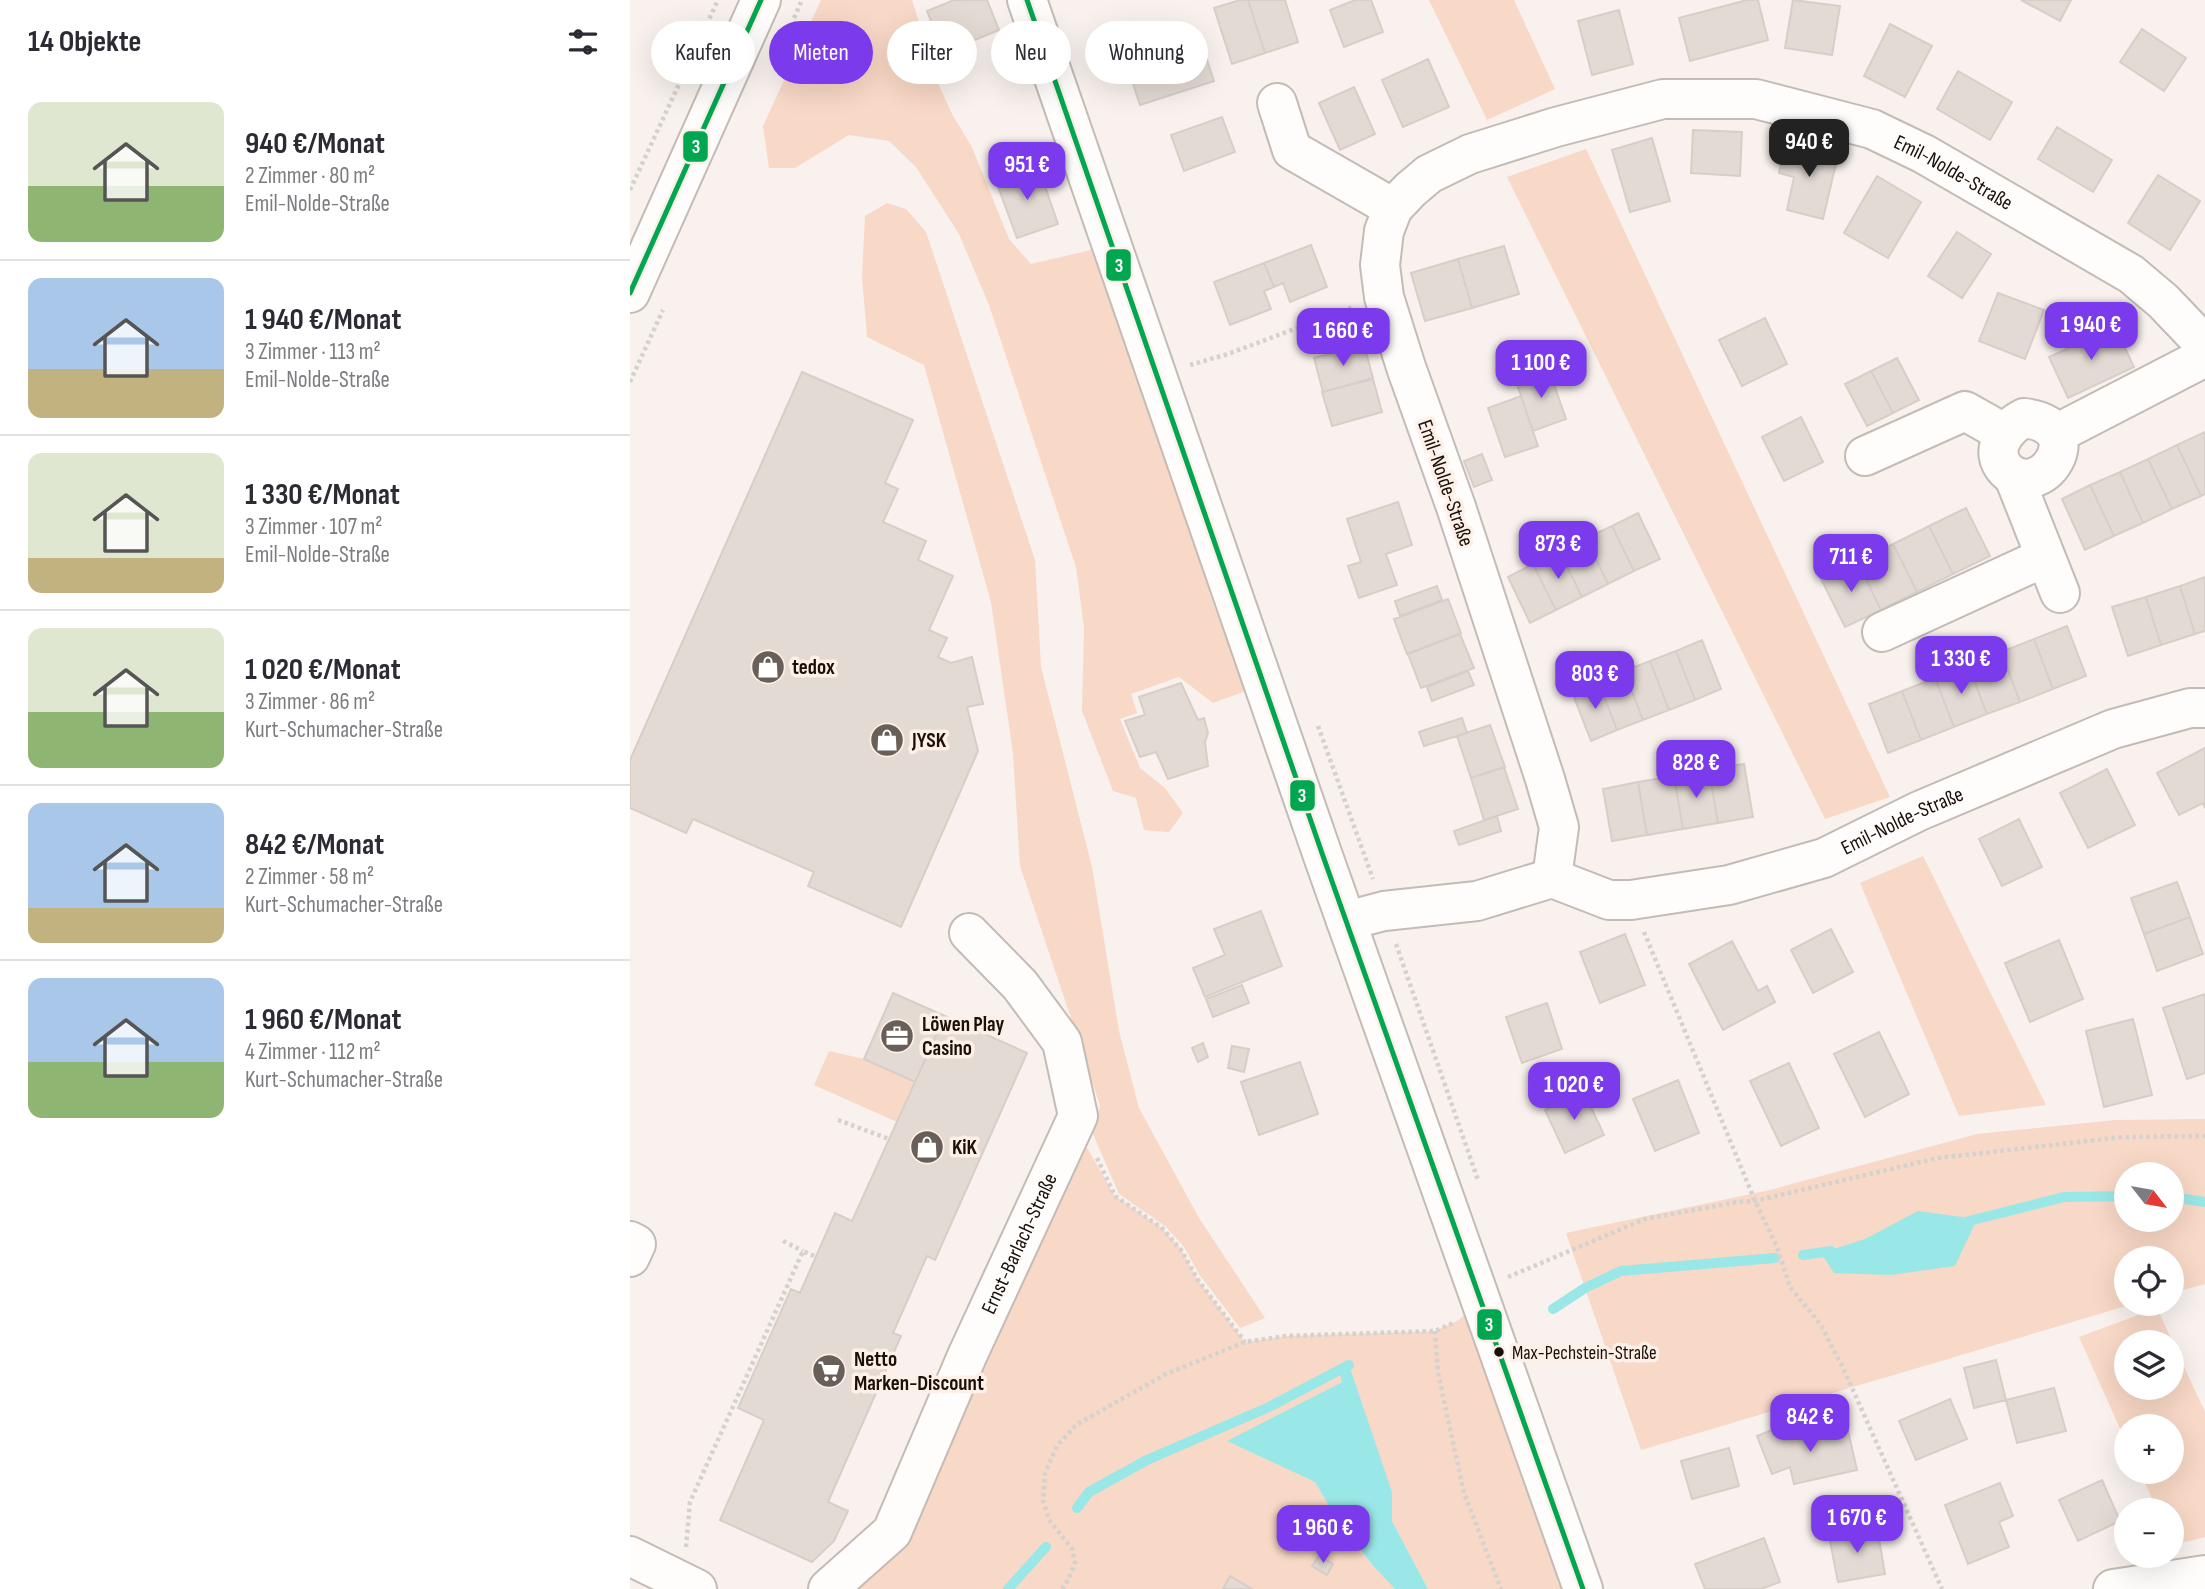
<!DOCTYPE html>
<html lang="de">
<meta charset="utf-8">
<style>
body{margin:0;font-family:"Sofia Sans Condensed",sans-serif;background:#f2f2f3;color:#2b2b33;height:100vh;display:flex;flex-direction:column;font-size:26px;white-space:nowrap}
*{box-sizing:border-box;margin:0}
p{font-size:23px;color:#7c7c81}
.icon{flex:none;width:38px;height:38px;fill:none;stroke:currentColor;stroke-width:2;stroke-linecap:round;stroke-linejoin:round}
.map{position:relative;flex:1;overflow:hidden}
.drawer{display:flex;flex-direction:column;background:#fff;width:630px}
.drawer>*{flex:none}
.banner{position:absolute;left:21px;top:21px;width:665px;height:63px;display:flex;gap:14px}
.needle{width:46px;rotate:121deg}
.fabs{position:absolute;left:1484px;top:1162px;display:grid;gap:14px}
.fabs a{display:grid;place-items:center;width:70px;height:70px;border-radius:50%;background:#fff;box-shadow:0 7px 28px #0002;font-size:35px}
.price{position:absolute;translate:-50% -60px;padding:0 16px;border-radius:14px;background:#7c3aed;color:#fff;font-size:23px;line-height:46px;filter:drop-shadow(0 2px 4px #0008)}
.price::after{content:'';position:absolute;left:50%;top:42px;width:21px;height:16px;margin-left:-10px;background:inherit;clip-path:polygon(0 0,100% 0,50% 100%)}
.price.current{background:#222;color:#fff}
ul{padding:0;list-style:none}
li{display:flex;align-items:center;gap:21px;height:175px;padding:0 28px}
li+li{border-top:2px solid #e1e1e2}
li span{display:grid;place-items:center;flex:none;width:196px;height:140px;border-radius:14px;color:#555}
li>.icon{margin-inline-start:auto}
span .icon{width:84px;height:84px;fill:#fffc;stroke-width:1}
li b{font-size:30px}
h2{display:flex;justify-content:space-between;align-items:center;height:84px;padding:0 28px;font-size:30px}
.pill{padding:0 24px;border-radius:32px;background:#fff;box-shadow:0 7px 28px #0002;font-size:24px;line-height:63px}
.pill.current{background:#7c3aed;color:#fff}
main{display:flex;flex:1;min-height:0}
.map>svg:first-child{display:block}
.green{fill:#f8d8c6;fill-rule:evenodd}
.water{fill:#9ae7e7}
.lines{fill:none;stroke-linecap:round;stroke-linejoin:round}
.stream{stroke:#9ae7e7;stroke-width:10}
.building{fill:#e3dad4;stroke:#d7cec8;stroke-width:2}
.minor-casing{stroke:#c4bbb6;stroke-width:42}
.major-casing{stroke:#c4bbb6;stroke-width:42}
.path{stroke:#d4d2cf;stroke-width:4.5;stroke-dasharray:3.5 3.5;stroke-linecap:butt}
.minor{stroke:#fefdfc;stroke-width:38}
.major{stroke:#fefdfc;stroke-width:38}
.bus-1-casing{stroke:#fdf0e8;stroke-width:10}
.bus-1{stroke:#00a650;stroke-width:5}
.bus-dot{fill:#1b1009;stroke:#fdf0e8;stroke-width:2.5}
.labels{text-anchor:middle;stroke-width:7;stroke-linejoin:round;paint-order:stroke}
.bus-label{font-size:19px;fill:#1b1009;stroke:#fdf0e8;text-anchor:start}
.street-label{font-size:21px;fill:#1b1009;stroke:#fdf0e8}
.poi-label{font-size:21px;font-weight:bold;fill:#1b1009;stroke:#fdf0e8;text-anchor:start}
.line-badge{stroke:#fdf0e8;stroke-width:2.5}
.badge-label{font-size:19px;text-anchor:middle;font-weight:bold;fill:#fff}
</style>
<main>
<section class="drawer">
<h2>14 Objekte<svg class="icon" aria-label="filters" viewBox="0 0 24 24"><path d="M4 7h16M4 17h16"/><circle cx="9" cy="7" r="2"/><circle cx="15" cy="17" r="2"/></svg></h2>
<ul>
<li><span style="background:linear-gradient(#dfe7d0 60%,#8fb573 0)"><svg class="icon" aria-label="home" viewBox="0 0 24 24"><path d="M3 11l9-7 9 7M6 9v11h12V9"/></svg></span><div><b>940 €/Monat</b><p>2 Zimmer · 80 m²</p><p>Emil-Nolde-Straße</p></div></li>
<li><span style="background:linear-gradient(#a9c7e8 65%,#c2b280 0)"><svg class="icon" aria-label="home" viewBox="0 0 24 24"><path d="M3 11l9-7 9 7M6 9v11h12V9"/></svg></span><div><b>1 940 €/Monat</b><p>3 Zimmer · 113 m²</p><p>Emil-Nolde-Straße</p></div></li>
<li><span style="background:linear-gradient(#dfe7d0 75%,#c2b280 0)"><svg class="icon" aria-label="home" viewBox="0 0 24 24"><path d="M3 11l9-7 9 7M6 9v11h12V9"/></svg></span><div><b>1 330 €/Monat</b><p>3 Zimmer · 107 m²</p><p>Emil-Nolde-Straße</p></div></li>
<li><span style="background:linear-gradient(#dfe7d0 60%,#8fb573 0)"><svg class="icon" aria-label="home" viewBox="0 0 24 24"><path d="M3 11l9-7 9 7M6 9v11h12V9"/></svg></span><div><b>1 020 €/Monat</b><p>3 Zimmer · 86 m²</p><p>Kurt-Schumacher-Straße</p></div></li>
<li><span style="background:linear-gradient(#a9c7e8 75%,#c2b280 0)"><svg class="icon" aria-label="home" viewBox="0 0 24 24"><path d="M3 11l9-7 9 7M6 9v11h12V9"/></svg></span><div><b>842 €/Monat</b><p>2 Zimmer · 58 m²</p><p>Kurt-Schumacher-Straße</p></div></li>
<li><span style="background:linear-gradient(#a9c7e8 60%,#8fb573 0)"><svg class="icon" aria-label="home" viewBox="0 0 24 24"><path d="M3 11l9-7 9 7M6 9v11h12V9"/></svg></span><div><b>1 960 €/Monat</b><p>4 Zimmer · 112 m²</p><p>Kurt-Schumacher-Straße</p></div></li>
</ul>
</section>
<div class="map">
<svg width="1575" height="1589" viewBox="0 0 1575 1589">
<rect width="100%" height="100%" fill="#f8f1ed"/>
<!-- green -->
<path class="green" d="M191 0H282L307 81 323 116 342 147 379 239 401 264 461 250 552 487 580 595 616 691 583 703 549 677 501 694 507 713 490 719 510 768 535 788 553 813 539 832 514 830 506 798 483 791 452 711 454 627 446 567 359 305 329 234 286 167 259 141 219 135 165 168H139L133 126Z
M799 0H884L925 89 857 120Z
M956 149 1260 797 1195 819 877 177Z
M257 203 276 209 296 232 405 560 411 667 462 867 489 1031 509 1108 569 1218 635 1318 610 1328 569 1274 554 1247 535 1226 489 1194 463 1134 470 1105 390 866 383 753 361 602 294 365 237 337 232 276 235 216Z
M1293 856 1416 1105 1329 1116 1230 883Z
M199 1051 234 1059 285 1082 267 1122 184 1085Z
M1575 1119V1284L1542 1293V1258H1496V1304H1503L1011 1450 936 1233 1140 1190 1347 1134 1486 1120ZM1496 1174H1542V1220H1496Z
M453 1141 485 1196 532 1228 551 1249 568 1280 615 1342 656 1336 805 1331 829 1320 850 1298 953 1589H798L762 1521V1492L712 1382 598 1441 685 1482 706 1518 744 1567 765 1589H622L600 1577 593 1589H212Z
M1527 1308 1575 1412V1537L1543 1545 1542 1510H1527L1510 1472H1542V1426H1496V1442L1449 1337ZM1496 1342H1542V1388H1496Z"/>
<!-- water -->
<path class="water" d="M1288 1211 1347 1219 1325 1266 1261 1275 1204 1273 1191 1253 1235 1239Z
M719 1365 762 1492V1521L798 1589H765L744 1567 706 1518 685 1482 597 1441 712 1382 709 1370Z"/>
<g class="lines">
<!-- stream -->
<path class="stream" d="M1542 1197 1575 1202
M1335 1222 1434 1197 1496 1196
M1173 1255 1201 1251
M923 1309 955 1288 991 1271 1145 1258
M447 1508 459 1492 517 1460 639 1407 719 1365
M378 1589 416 1547"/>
</g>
<!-- building -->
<path class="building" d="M324 0H357L369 30 314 53 297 11Z
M610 0H618L635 53 602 64 584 8Z
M618 0H655L668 42 635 53Z
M725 0H741L753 32 714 47 700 10Z
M1117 0H1128L1138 40 1060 61 1049 18Z
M1163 0 1210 6 1202 55 1155 48Z
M1391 0H1441L1430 21Z
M989 10 1003 64 962 75 948 21Z
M1260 24 1302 46 1275 97 1234 76Z
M1512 29 1556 58 1534 91 1490 62Z
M567 30 584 81 510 105 493 54Z
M798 59 819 107 773 127 752 80Z
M1328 71 1382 102 1360 140 1307 109Z
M724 87 745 134 710 150 689 103Z
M592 117 605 152 554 171 541 135Z
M1427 127 1482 160 1463 192 1408 159Z
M1063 130 1112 132 1110 176 1061 173Z
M1022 138 1040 201 1000 212 982 150Z
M1156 143 1208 155 1193 219 1157 210 1164 177 1149 173Z
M408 166 428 224 387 238 366 181Z
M1528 175 1570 201 1540 250 1498 223Z
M1247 176 1291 202 1258 258 1214 233Z
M1327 232 1361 254 1332 298 1298 276Z
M681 245 697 287 660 302 653 283 644 287 634 263Z
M874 246 889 294 842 308 828 259Z
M828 259 842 308 795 321 781 273Z
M634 263 644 287 634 291 641 309 600 325 584 282Z
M1368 293 1414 310 1395 359 1349 341Z
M1135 318 1157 364 1112 386 1089 340Z
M1485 327 1504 367 1438 398 1419 357Z
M734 345 743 378 693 392 684 358Z
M1267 358 1289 400 1263 413 1241 371Z
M919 370 936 419 903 431 886 381Z
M1241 371 1263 413 1237 426 1215 384Z
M172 372 283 420 255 483 268 489 253 522 296 541 288 560 323 576 299 630 317 638 308 657 321 663 342 657 353 704 337 707 348 751 271 927 178 886 184 872 63 819 56 833 0 808V760Z
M743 379 752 412 702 426 692 392Z
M891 396 908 446 875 457 858 408Z
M1171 417 1193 462 1154 481 1132 437Z
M1575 432V494L1571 496 1547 445Z
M1547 445 1571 496 1542 509 1518 459Z
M852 454 862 480 844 487 834 461Z
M1518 459 1542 509 1513 523 1490 472Z
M1490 472 1513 523 1484 536 1460 485Z
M1460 485 1484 536 1455 550 1432 499Z
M768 502 782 545 756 554 767 585 729 598 718 566 731 562 717 519Z
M1336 508 1360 556 1323 574 1299 526Z
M1008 513 1030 559 1004 571 982 526Z
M982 526 1004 571 978 584 956 538Z
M1299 526 1323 574 1287 592 1263 544Z
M956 538 978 584 952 597 930 552Z
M1263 544 1287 592 1251 610 1227 561Z
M930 552 952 597 926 610 903 564Z
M1227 561 1251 610 1215 627 1191 579Z
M903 564 926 610 900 623 878 577Z
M1575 577V631L1565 634 1550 586Z
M807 586 812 600 770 616 765 601Z
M1550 586 1565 634 1531 645 1516 597Z
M1516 597 1531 645 1498 656 1482 607Z
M818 599 831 633 777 654 764 619Z
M1437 626 1456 676 1423 689 1404 639Z
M830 634 844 668 791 688 778 654Z
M1404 639 1423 689 1390 702 1371 652Z
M1072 640 1091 689 1065 700 1046 651Z
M1046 651 1065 700 1039 710 1020 661Z
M1371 652 1390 702 1357 714 1338 665Z
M1020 661 1039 710 1013 720 994 671Z
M1338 665 1357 714 1324 727 1305 678Z
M838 671 844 685 802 701 797 687Z
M994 671 1013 720 987 730 968 681Z
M1305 678 1324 727 1291 740 1272 691Z
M968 681 987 730 961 741 942 692Z
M551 683 568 720 574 718 578 733 575 742 578 766 538 779 526 752 510 757 495 721 515 715 509 697Z
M1272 691 1291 740 1258 753 1239 704Z
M832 718 837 733 794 746 789 732Z
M860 725 875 767 841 778 827 736Z
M1575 748V808L1573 803 1549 815 1527 773Z
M1114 764 1123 817 1088 823 1079 770Z
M874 767 888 809 854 820 841 778Z
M1477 769 1505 825 1458 848 1430 793Z
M1079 770 1088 823 1053 829 1044 776Z
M1044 776 1053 829 1017 835 1008 782Z
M1008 782 1017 835 982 841 973 789Z
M867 816 871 831 829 845 824 831Z
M1389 819 1412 867 1372 886 1349 839Z
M1547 882 1560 917 1514 934 1501 898Z
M631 911 652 966 575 997 563 968 595 955 584 929Z
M1560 917 1573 954 1527 971 1514 934Z
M1201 929 1223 972 1183 993 1161 950Z
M995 934 1015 985 970 1003 950 952Z
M1429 940 1453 999 1400 1022 1375 963Z
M1102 941 1128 991 1137 986 1145 1002 1093 1030 1059 964Z
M612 985 619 1003 583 1017 576 999Z
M263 993 315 1016 285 1082 234 1059Z
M1575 994V1073L1557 1079 1533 1008Z
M917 1003 932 1049 892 1063 876 1017Z
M315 1016 397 1053 305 1260 297 1256 263 1333 271 1336 198 1502 218 1511 204 1541 182 1562 90 1520 134 1420 108 1408 161 1289 170 1293 205 1213 222 1221Z
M1503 1019 1522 1095 1474 1107 1456 1031Z
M1249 1032 1279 1094 1235 1117 1204 1054Z
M573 1043 578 1057 568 1062 562 1048Z
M602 1046 619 1049 614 1072 598 1068Z
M670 1062 688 1114 629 1135 611 1082Z
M1159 1063 1189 1128 1151 1146 1120 1081Z
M1048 1080 1069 1133 1025 1151 1003 1099Z
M954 1092 974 1135 935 1153 915 1110Z
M1366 1360 1376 1400 1344 1408 1334 1368Z
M1424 1388 1436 1431 1387 1443 1376 1400Z
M1320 1399 1337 1439 1286 1460 1269 1421Z
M1217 1426 1227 1470 1164 1484 1160 1467 1142 1474 1127 1436 1149 1427 1154 1440Z
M1099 1448 1109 1486 1062 1499 1051 1461Z
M1472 1480 1490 1521 1448 1541 1429 1500Z
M1370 1483 1383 1516 1369 1522 1379 1547 1338 1564 1315 1505Z
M1247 1527 1255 1574 1208 1582 1199 1536Z
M1134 1538 1150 1582 1131 1589H1075L1065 1564Z
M689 1556 703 1564 697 1575 682 1566Z
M600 1576 622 1589H593Z"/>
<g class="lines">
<!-- minor casing -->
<g class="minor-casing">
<g id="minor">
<path d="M397 0 693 856 953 1589"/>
<path d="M647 103 662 150 763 208"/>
<path d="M1394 418C1465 426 1410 505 1376 470 1358 451 1375 428 1394 418Z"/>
<path d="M1426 434 1575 357"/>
<path d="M1235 456 1335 411 1374 433"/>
<path d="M1384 477 1430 593"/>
<path d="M1252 632 1415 557"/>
<path id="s1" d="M922 878 929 827 915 779 826 507 776 367 754 297 750 265 754 231 763 208 780 190 799 174 840 154 926 127 1033 99H1126L1242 129 1294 154 1501 274 1533 301 1575 345"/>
<path id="s2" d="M716 921 754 911 847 901 922 878 979 900H1001L1099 885 1194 858 1289 811 1483 729 1560 708H1575"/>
<path d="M0 1241 6 1244 0 1257"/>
<path d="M0 1556 67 1589"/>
<path id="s3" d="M198 1589 262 1532 337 1356 448 1116 432 1042 390 985 339 933"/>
<path d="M1483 1589 1575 1575"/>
</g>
</g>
<!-- major casing -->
<g class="major-casing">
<path id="major" d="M0 293 131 0"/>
</g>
<!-- path -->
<path class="path" d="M164 18 172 0
M0 190 88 0
M560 365 598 354 723 307
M0 382 33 310
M688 726 743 879
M1014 932 1125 1201 1147 1247 1160 1287 1191 1325 1214 1370 1312 1589
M766 944 848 1180
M208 1120 259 1139
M467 1158 485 1196 532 1228 551 1250 568 1280 615 1342
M153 1241 173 1251
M878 1277 1015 1219 1108 1202 1125 1201 1308 1158 1493 1137 1575 1136
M805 1331 808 1373 834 1493 871 1589
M56 1547 60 1502 173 1251 186 1257
M432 1589 438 1580 445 1563 442 1549 419 1520 413 1500 415 1473 427 1446 446 1425 536 1374 615 1342 656 1336 805 1331 823 1323"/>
<!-- minor -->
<use href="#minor" class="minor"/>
<!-- major -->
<use href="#major" class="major"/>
<!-- bus-1 casing -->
<g class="bus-1-casing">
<path id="bus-1" d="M397 0 693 856 953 1589
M0 293 131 0"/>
</g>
<!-- bus-1 -->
<use href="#bus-1" class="bus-1"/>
</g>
<!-- icons -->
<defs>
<g id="shop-disc" transform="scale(1.75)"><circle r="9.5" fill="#685f59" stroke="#fdf0e8"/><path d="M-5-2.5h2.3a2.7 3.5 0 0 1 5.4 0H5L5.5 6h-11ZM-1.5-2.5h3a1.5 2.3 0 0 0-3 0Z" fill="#fff"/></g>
<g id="office-disc" transform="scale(1.75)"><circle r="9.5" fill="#685f59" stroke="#fdf0e8"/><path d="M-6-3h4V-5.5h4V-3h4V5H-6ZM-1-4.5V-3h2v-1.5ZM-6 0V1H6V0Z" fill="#fff"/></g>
<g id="supermarket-disc" transform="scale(1.75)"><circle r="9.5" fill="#685f59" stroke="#fdf0e8"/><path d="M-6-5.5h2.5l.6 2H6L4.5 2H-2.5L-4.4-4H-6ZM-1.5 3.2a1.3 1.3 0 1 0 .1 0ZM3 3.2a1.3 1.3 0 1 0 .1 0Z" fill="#fff"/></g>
</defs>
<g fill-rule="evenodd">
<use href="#shop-disc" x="138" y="667"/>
<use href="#shop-disc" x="257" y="740"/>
<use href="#office-disc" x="267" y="1036"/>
<use href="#shop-disc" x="297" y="1147"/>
<use href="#supermarket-disc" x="199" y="1371"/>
</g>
<!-- markers -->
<circle class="bus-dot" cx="869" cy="1352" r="6"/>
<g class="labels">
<!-- bus labels -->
<g class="bus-label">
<text x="882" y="1359">Max-Pechstein-Straße</text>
</g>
<!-- street labels -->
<g class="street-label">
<text dy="7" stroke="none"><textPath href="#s1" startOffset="1302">Emil-Nolde-Straße</textPath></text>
<text transform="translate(816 483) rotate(71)" y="7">Emil-Nolde-Straße</text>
<text dy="7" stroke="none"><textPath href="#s2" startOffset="579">Emil-Nolde-Straße</textPath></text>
<text dy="7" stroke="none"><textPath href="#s3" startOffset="401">Ernst-Barlach-Straße</textPath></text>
</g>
<!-- poi labels -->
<g class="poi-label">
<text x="162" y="674">tedox</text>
<text x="282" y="747">JYSK</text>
<text x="292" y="1031">Löwen Play<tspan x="292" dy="24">Casino</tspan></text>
<text x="322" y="1154">KiK</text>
<text x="224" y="1366">Netto<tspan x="224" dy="24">Marken-Discount</tspan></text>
</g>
</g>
<g class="line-badge">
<rect x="52" y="130" width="27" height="33" rx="7" fill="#00a650"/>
<rect x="475" y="248" width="27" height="34" rx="7" fill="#00a650"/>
<rect x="659" y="779" width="27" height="33" rx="7" fill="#00a650"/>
<rect x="846" y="1308" width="27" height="33" rx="7" fill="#00a650"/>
</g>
<g class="badge-label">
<text x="66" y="153">3</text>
<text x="489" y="272">3</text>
<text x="672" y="802">3</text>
<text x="859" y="1331">3</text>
</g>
</svg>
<div class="fabs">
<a><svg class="needle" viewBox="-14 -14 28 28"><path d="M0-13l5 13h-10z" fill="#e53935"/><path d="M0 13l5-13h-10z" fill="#7c7c81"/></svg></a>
<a><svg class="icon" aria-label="locate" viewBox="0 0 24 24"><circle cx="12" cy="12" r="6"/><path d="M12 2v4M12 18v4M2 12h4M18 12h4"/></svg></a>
<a><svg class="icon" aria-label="layers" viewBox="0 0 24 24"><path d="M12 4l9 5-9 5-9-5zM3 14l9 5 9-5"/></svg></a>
<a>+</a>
<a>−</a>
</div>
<b class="price current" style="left:1179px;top:179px">940 €</b>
<b class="price" style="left:397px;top:202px">951 €</b>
<b class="price" style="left:1461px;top:362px">1 940 €</b>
<b class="price" style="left:713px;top:368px">1 660 €</b>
<b class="price" style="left:911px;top:400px">1 100 €</b>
<b class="price" style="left:928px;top:581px">873 €</b>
<b class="price" style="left:1221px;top:594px">711 €</b>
<b class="price" style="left:1331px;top:696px">1 330 €</b>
<b class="price" style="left:965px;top:711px">803 €</b>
<b class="price" style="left:1066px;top:800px">828 €</b>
<b class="price" style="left:944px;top:1122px">1 020 €</b>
<b class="price" style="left:1180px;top:1454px">842 €</b>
<b class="price" style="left:1227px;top:1555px">1 670 €</b>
<b class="price" style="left:693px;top:1565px">1 960 €</b>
<div class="banner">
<a class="pill">Kaufen</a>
<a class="pill current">Mieten</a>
<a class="pill">Filter</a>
<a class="pill">Neu</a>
<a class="pill">Wohnung</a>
</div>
</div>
</main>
